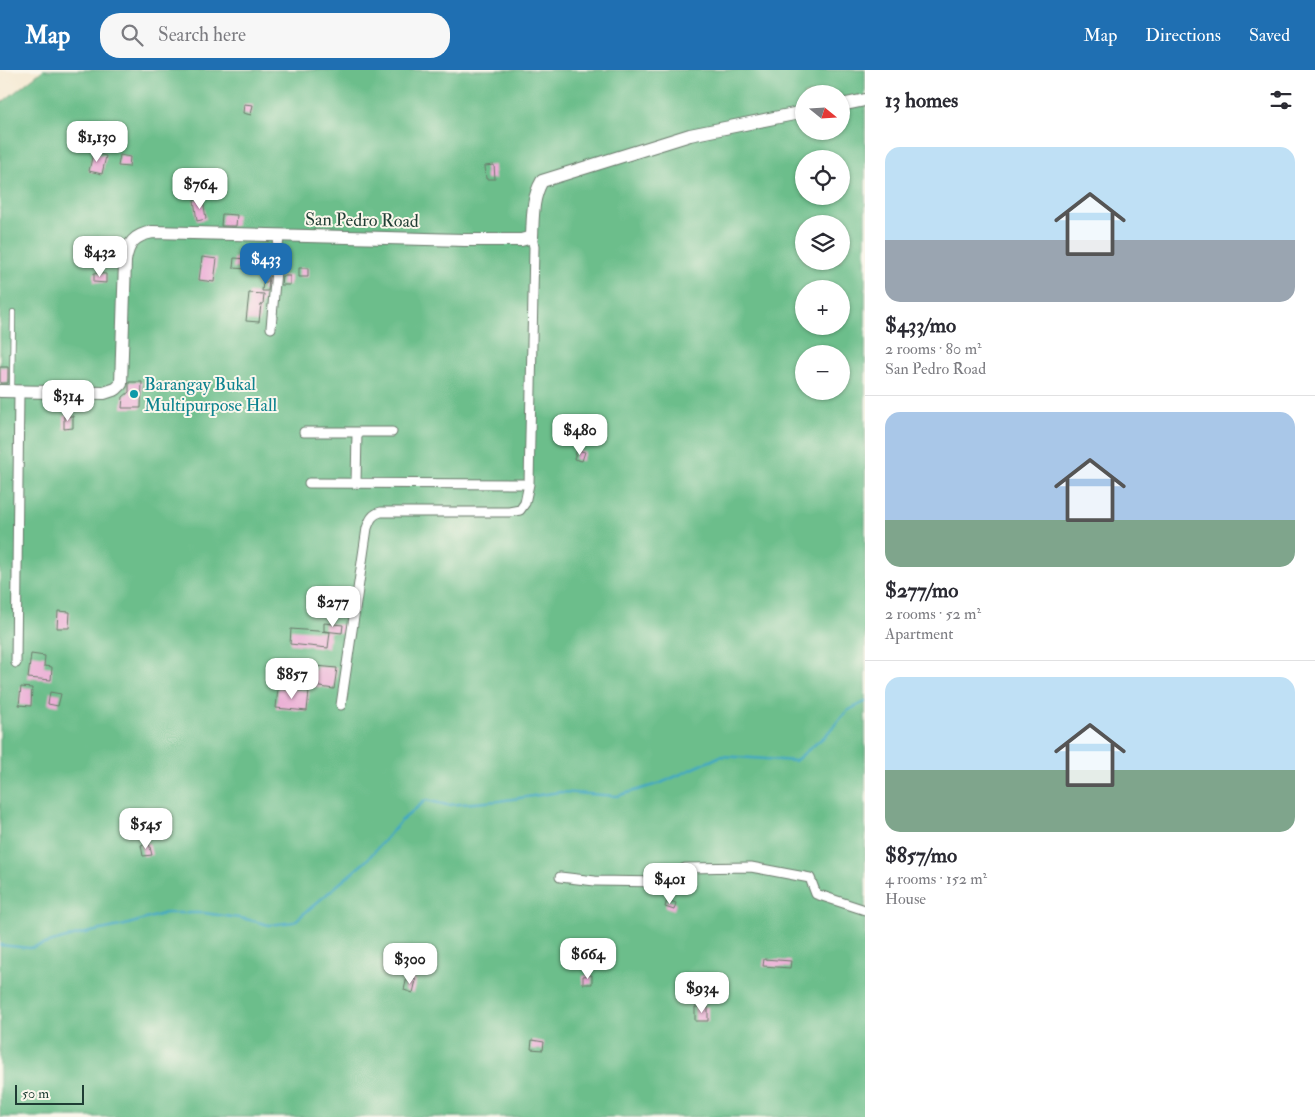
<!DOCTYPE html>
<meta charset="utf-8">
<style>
body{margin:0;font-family:"IM FELL Double Pica",serif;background:#f7f7f7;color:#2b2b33;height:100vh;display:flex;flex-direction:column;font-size:19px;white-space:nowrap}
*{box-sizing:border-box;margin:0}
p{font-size:16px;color:#7c7c81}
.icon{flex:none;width:28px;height:28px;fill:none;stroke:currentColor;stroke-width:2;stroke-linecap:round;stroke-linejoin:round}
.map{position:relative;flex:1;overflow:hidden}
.side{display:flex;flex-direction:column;background:#fff;width:450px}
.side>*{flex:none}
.needle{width:32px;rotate:108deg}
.tools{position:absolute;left:795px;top:15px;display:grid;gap:10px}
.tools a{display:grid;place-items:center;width:55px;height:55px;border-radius:50%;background:#fff;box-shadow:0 1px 4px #0004;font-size:25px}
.scale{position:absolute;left:15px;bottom:12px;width:69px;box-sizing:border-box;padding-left:5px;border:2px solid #1f3d34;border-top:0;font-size:14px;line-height:18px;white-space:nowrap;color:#1f3d34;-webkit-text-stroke:4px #fbf7ec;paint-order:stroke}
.price{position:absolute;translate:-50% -42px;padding:0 11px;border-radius:10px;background:#fff;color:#222;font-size:16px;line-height:32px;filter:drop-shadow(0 1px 2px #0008)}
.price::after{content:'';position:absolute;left:50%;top:30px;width:15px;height:11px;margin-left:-8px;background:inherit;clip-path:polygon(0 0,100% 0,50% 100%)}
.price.selected{background:#1f6fb2;color:#fff}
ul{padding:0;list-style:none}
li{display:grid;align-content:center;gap:10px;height:265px;padding:0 20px}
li+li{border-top:1px solid #e1e1e2}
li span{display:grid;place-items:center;height:155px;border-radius:15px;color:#555}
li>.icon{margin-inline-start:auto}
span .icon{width:90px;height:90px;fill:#fffc;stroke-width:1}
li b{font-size:21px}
h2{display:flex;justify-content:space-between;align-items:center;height:60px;padding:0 20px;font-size:21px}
header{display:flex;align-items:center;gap:30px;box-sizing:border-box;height:70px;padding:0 25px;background:#1f6fb2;color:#fff}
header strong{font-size:24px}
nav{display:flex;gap:28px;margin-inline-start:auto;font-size:18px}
.search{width:350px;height:45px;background:#f7f7f7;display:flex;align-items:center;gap:12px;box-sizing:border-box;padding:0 18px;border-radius:20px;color:#7c7c81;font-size:19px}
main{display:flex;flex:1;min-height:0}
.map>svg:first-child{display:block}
.forest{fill:#6cbe8b;stroke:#467e60;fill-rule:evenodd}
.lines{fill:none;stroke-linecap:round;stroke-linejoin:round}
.stream{stroke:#42a8c2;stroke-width:2.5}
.building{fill:#ebaed6}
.lane-casing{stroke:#6a796b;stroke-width:6}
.street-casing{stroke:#6a796b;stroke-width:11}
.secondary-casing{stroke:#6a796b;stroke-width:14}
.lane{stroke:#fff;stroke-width:4.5}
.street{stroke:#fff;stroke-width:9}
.secondary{stroke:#fff;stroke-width:12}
.culture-dot{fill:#0f9aa8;stroke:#fbf7ec;stroke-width:2}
.labels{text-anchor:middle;stroke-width:4;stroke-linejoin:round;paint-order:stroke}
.street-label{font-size:18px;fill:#1f3d34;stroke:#fbf7ec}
.culture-label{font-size:18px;fill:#0d838f;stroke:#fbf7ec;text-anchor:start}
</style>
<header>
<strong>Map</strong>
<div class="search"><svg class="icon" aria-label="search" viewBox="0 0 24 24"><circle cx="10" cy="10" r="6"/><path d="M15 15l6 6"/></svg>Search here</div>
<nav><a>Map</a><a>Directions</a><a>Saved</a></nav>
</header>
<main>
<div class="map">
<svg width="865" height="1047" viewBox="0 0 865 1047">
<rect width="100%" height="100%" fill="#fbf7ec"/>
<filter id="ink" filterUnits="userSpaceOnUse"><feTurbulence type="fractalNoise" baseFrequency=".02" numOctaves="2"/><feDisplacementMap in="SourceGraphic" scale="10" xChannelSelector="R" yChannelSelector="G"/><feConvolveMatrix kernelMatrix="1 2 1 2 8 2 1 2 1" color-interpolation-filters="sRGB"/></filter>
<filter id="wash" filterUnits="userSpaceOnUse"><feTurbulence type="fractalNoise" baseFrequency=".0096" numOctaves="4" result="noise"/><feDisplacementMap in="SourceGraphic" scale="20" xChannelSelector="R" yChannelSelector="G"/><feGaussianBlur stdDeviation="1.12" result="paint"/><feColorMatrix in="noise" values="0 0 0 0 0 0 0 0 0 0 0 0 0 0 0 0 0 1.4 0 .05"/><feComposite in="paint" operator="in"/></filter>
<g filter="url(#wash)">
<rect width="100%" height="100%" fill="#f5e9d2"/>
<!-- forest -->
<path class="forest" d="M43 0H865V1047H0V34ZM804 24H841V61H804ZM804 89H841V126H804ZM804 154H841V191H804ZM804 219H841V256H804ZM804 284H841V321H804Z"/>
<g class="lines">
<!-- stream -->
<path class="stream" d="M0 875 30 878 81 864 125 855 166 843H204L246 849 269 855 294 852 366 791 401 751 426 730 447 735 499 731 560 722 617 726 661 713 721 686 795 691 825 666 847 641 865 632"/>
</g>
<g id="blocks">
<!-- building -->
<path class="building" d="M244 34 253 35 251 45 243 43Z
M93 83 106 86 102 104 89 101Z
M120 85 130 87 129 97 118 96Z
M494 95 495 109H486L485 96Z
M203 129 206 149 197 151 194 130Z
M222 144 237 145 236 156H221Z
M202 187 217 189 214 212 199 210Z
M234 188 248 189 247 199 233 198Z
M299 198H308V207H299Z
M94 203 106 204V213L94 212Z
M267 205H269L268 221H262L263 212H267Z
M282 206H290V215H281Z
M249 223 264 224 263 234H261L259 252 246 251Z
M0 297H8V313H0Z
M129 312H142L141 338H122L123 327 129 322Z
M64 346H73V358L64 359Z
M577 380 585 382 582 391 574 389Z
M58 541 70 542 69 558H57Z
M324 553 343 555 342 563 324 561Z
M291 559 330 562 328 578 290 574Z
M31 584 45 586 44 596 52 597 51 610 28 608Z
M316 596 337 598 334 619 306 615 308 599 316 600Z
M21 617 32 618 31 636 19 635Z
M278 618 309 621 307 641 276 638Z
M50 622 61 624 58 636 48 634Z
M149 773 152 785 143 786 141 775Z
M667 830 676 833 674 840 665 837Z
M764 889 791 891 790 898 763 896Z
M592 905V914H583V906Z
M407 907 416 910 413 923 404 920Z
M695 937H708V951H695Z
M532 970 544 972 543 980 531 979Z"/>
</g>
</g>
<g filter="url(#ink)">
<use href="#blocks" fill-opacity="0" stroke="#6a796b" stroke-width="1"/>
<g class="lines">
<!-- lane casing -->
<g class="lane-casing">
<path id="lane" d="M12 320 13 242"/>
</g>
<!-- street casing -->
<g class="street-casing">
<path id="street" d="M271 258 279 166
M304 362H392
M309 413 529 414
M356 413 357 362
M16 593 19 322
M341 635 367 458C370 450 372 444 381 442H509L520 440 525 433 529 414 534 177 532 167
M560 807 595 811 664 812 685 798 751 797 810 808 816 824 865 840"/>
</g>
<!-- secondary casing -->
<g class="secondary-casing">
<path id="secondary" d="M841 35 865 30
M0 321 104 323 116 319 121 314 125 191C128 173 134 165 153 162L465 170H521L532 167C533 147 532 128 542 111L690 65 804 42"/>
</g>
<!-- lane -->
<use href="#lane" class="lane"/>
<!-- street -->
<use href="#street" class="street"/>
<!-- secondary -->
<use href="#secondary" class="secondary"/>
</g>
</g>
<!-- markers -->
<circle class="culture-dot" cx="134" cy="324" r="5"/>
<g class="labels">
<!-- street labels -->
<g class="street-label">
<text transform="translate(362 150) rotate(1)" y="6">San Pedro Road</text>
</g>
<!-- culture labels -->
<g class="culture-label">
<text x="144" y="320">Barangay Bukal<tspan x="144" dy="21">Multipurpose Hall</tspan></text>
</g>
</g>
</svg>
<div class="tools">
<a><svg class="needle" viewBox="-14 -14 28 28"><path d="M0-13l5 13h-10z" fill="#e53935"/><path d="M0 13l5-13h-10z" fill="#7c7c81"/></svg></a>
<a><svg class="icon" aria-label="locate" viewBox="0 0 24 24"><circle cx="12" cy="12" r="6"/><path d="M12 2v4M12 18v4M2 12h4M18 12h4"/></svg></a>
<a><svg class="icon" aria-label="layers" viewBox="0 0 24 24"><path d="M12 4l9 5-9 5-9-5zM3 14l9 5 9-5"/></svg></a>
<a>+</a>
<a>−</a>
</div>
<div class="scale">50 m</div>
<b class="price" style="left:97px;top:93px">$1,130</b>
<b class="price" style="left:200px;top:140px">$764</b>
<b class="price" style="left:100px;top:208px">$432</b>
<b class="price selected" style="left:266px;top:215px">$433</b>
<b class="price" style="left:68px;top:352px">$314</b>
<b class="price" style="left:580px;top:386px">$480</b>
<b class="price" style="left:333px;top:558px">$277</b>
<b class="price" style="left:292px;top:630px">$857</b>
<b class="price" style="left:146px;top:780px">$545</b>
<b class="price" style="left:670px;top:835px">$401</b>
<b class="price" style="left:588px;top:910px">$664</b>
<b class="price" style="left:410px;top:915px">$300</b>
<b class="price" style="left:702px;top:944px">$934</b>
</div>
<section class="side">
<h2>13 homes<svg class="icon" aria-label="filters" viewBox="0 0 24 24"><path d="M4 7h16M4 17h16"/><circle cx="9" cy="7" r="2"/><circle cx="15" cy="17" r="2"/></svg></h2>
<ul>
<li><span style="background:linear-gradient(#bfe0f5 60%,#9aa5b1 0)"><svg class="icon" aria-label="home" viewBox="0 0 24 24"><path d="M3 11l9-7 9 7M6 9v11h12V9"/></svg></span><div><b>$433/mo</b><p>2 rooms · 80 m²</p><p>San Pedro Road</p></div></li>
<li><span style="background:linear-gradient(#a9c7e8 70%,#7fa58c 0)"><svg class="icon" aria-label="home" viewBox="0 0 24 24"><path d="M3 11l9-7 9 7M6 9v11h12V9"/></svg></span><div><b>$277/mo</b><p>2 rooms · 52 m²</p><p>Apartment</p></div></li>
<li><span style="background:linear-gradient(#bfe0f5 60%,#7fa58c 0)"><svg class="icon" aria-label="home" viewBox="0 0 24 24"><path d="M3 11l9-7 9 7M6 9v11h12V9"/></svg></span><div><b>$857/mo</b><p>4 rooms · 152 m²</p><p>House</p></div></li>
</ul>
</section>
</main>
